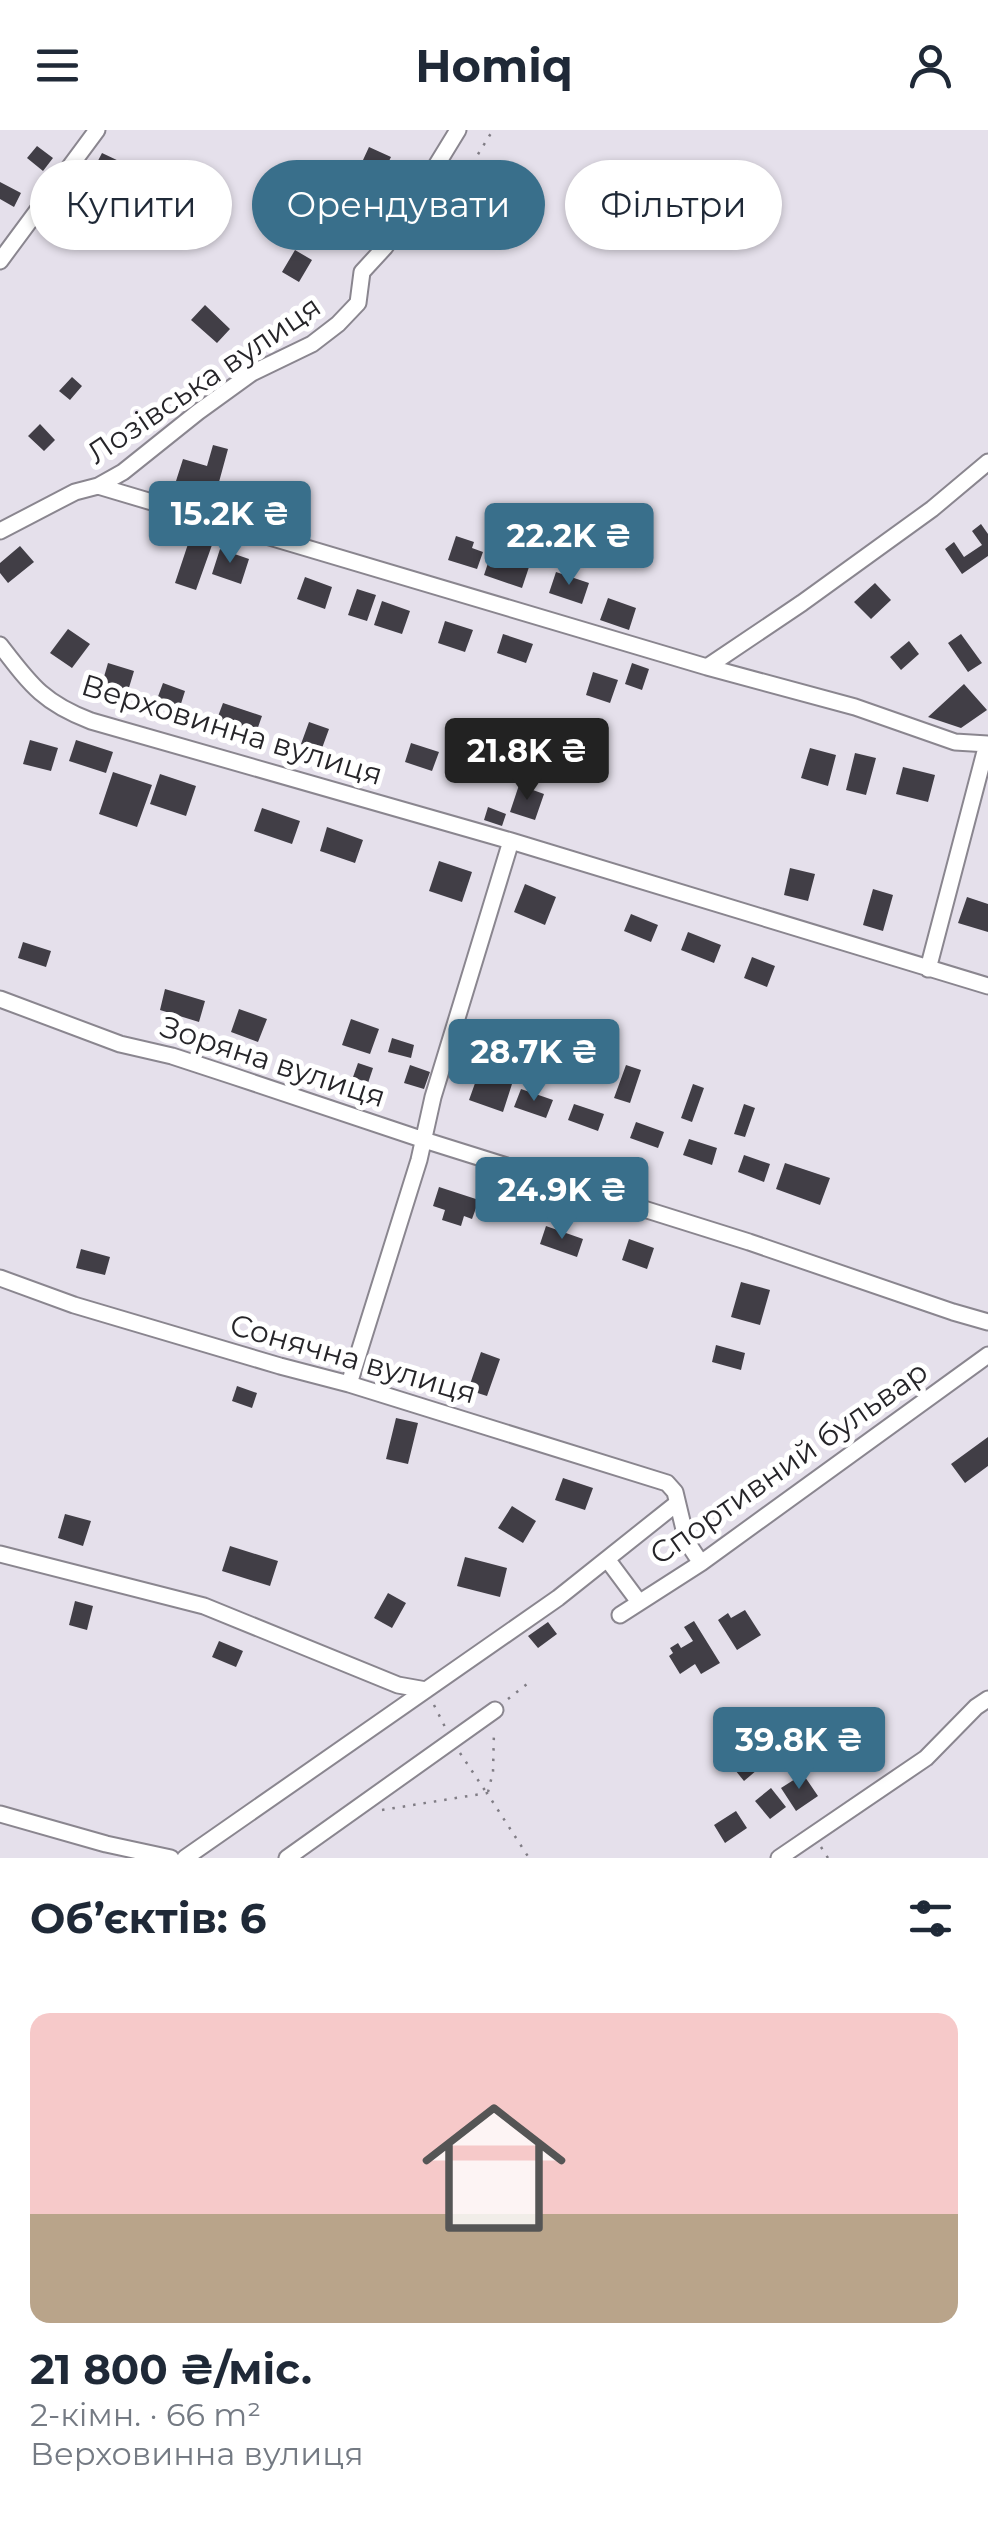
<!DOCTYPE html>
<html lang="uk">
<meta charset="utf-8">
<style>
body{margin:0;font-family:Montserrat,sans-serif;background:#f2f2f3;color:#1f2937;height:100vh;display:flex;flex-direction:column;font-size:38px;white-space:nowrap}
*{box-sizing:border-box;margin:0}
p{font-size:32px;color:#747a83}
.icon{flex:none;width:55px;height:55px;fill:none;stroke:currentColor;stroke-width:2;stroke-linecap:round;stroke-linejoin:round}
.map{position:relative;height:1728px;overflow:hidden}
.sheet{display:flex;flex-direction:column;background:#fff;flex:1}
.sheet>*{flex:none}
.banner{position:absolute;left:30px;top:30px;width:930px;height:90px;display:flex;gap:20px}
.price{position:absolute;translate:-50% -85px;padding:0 22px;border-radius:10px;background:#396f8b;color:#fff;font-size:32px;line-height:65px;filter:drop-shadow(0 2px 5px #0008)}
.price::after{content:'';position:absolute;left:50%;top:60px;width:30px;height:22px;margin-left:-15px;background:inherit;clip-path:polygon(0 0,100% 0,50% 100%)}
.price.current{background:#222;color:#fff}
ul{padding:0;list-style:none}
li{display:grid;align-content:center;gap:20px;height:530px;padding:0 30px}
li+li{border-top:2px solid #e0e1e3}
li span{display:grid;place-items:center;height:310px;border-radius:20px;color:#555}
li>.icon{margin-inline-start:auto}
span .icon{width:180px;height:180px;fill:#fffc;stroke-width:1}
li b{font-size:42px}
h2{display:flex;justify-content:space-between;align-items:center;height:120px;padding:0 30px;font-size:42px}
.pill{padding:0 35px;border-radius:45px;background:#fff;box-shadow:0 2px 8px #0004;font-size:35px;line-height:90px}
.pill.current{background:#396f8b;color:#fff}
header{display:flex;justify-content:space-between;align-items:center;height:130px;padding:0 30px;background:#fff;font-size:45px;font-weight:700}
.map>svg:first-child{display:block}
.building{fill:#413e46}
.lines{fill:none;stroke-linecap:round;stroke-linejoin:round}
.minor-casing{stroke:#8a868f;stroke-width:19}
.path{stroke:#807d85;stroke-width:2.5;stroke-dasharray:2.5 8;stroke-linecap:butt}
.minor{stroke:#fff;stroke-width:15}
.labels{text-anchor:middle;stroke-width:10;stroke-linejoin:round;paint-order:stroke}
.street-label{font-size:30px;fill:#262529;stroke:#fff}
</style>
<header><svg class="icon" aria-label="menu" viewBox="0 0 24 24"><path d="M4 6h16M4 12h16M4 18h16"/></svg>Homiq<svg class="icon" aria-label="person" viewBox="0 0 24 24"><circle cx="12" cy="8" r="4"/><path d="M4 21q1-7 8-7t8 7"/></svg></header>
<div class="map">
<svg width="988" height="1728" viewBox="0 0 988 1728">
<rect width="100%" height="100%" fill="#e5e0eb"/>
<!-- building -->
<path class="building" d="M37 16 53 28 43 41 27 28Z
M369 17 391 27 384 41 363 30Z
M102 23 121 32 108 58 89 48Z
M0 52 21 63 14 77 0 69Z
M338 56 367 70 362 79 333 65Z
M75 64 91 73 78 96 62 87Z
M317 82 331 89 322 108 307 101Z
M295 120 312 130 299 152 282 142Z
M205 175 230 199 217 213 191 190Z
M72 247 82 256 70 270 59 261Z
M40 294 55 310 44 321 28 306Z
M213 315 228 319 216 363 176 351 183 329 207 336Z
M981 394 988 404V426L962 444 945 419 954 412 964 427 982 415 972 401Z
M456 406 474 412 472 418 483 422 477 439 448 430Z
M190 408 212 415 196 460 175 453Z
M20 416 34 432 8 453 0 443V433Z
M220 419 249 429 241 454 212 444Z
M491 424 529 437 522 458 484 445Z
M556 442 589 453 582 474 549 463Z
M305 447 332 457 325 479 297 469Z
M875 453 891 470 871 489 854 472Z
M357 459 376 465 367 491 348 485Z
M608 468 636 478 629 500 600 490Z
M382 471 410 481 402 504 374 495Z
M445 491 473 500 465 522 438 513Z
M68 499 90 514 72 538 50 523Z
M503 504 533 514 526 533 497 523Z
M961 504 982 533 968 542 948 513Z
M909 511 919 524 901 540 890 527Z
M108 533 134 541 125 571 99 564Z
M632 533 649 539 642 560 625 554Z
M593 542 618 550 610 573 586 565Z
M163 553 185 561 179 580 156 572Z
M964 554 987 580 961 598 928 587Z
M223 573 262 586 256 603 217 589Z
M468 589 479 592 463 637 452 633Z
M309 592 329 599 321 621 301 614Z
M30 610 58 618 51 641 23 634Z
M76 610 113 622 106 643 69 631Z
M490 612 512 620 502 645 481 637Z
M411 613 439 622 432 641 405 632Z
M810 618 836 625 828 656 801 648Z
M855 623 876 628 866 665 846 660Z
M903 637 935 645 928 672 896 664Z
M113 642 152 655 137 697 99 684Z
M160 644 196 656 186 686 150 674Z
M519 655 544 664 535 690 510 682Z
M488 677 506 684 502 696 484 690Z
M262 678 300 691 292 714 254 701Z
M327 697 363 710 355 733 320 721Z
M439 731 472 742 462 772 429 761Z
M790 738 815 744 808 771 784 765Z
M525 754 556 767 545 795 514 782Z
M873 759 893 765 883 801 863 795Z
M967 767 988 774V802L958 793Z
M631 784 658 795 651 812 624 801Z
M688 802 721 815 714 833 681 820Z
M23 812 51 821 46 837 18 828Z
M752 827 775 836 767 857 744 848Z
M165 859 205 871 199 892 160 880Z
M239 879 267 889 258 912 231 902Z
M351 889 379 899 370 924 342 915Z
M392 908 414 915 411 928 388 922Z
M572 915 581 918 568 954 559 951Z
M358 933 373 938 368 953 353 947Z
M410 935 430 942 424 959 404 953Z
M626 935 641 940 630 973 614 968Z
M479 942 512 954 503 982 469 970Z
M693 954 704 958 692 992 681 988Z
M521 959 553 970 546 988 514 977Z
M574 974 604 984 598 1001 568 990Z
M744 974 755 978 745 1007 734 1004Z
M636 992 664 1002 658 1018 630 1008Z
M689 1009 717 1018 712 1035 683 1025Z
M744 1025 770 1034 764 1052 738 1042Z
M785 1033 830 1048 820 1075 776 1059Z
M439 1057 479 1070 472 1089 464 1086 461 1096 442 1090 445 1080 433 1076Z
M546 1096 583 1109 577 1127 540 1114Z
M629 1109 654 1118 647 1139 622 1130Z
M81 1119 110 1127 105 1145 76 1138Z
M741 1152 770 1160 760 1195 731 1187Z
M716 1215 745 1223 741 1240 712 1232Z
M481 1222 500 1229 487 1266 468 1260Z
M237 1256 257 1263 252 1278 232 1271Z
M396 1288 418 1293 408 1334 386 1329Z
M988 1307V1336L965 1353 951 1334Z
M563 1348 593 1358 585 1380 555 1370Z
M512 1376 536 1391 523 1413 498 1398Z
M65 1384 91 1391 83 1416 58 1408Z
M230 1416 278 1431 270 1456 222 1441Z
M465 1427 507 1438 500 1467 457 1456Z
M388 1463 406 1473 392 1498 374 1488Z
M75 1471 93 1476 87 1500 69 1495Z
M745 1480 761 1505 737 1520 718 1490 728 1483 731 1488Z
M694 1491 720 1533 701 1544 695 1534 680 1544 669 1526 673 1523 670 1518 678 1513 681 1518 693 1511 684 1497Z
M548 1492 557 1504 538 1518 528 1506Z
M219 1511 243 1521 236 1537 212 1527Z
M744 1624 757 1640 744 1651 731 1635Z
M803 1644 818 1666 796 1681 781 1658Z
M771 1658 786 1677 770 1689 755 1671Z
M736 1681 747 1698 725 1713 714 1695Z"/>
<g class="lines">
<!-- minor casing -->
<g class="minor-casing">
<path id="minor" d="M0 131 97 0
M98 356 707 537 855 577 955 612 988 614
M0 401 75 362 98 356 123 342 198 282 252 243 312 214 338 194 358 173 362 142 385 117 398 98 458 0
M0 515C30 554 43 573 91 591L511 711 988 856
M707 537 802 473 932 379 988 332
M928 839 987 614
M0 869 120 914 172 926 233 946 424 1010 749 1112 953 1182 988 1192
M0 1148 74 1175 280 1236 349 1254 667 1353 675 1362 687 1412 701 1433
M349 1254 419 1030 433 967 511 711
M0 1424 204 1476 398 1555 426 1560
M607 1429 639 1472
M620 1485 701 1433 988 1225
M0 1684 106 1714 171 1728
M185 1728 558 1468 676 1374
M287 1728 495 1580
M779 1728 926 1628 976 1577 988 1569"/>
</g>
<!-- path -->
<path class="path" d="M417 96 467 42 493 0
M508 1569 532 1550
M434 1575 446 1599
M460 1623 486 1662
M488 1662 493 1642 494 1601
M382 1680 487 1663 529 1728
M821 1717 828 1728"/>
<!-- minor -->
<use href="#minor" class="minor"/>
</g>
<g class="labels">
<!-- street labels -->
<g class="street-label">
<text transform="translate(204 250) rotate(-34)" y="10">Лозівська вулиця</text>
<text transform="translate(232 600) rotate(17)" y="10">Верховинна вулиця</text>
<text transform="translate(273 932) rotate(18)" y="10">Зоряна вулиця</text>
<text transform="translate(353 1229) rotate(16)" y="10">Сонячна вулиця</text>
<text transform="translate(789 1333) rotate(-35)" y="10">Спортивний бульвар</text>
</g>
</g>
</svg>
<b class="price" style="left:230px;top:436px">15.2K ₴</b>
<b class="price" style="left:569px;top:458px">22.2K ₴</b>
<b class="price current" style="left:527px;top:673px">21.8K ₴</b>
<b class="price" style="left:534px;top:974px">28.7K ₴</b>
<b class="price" style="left:562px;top:1112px">24.9K ₴</b>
<b class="price" style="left:799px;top:1662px">39.8K ₴</b>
<div class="banner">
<a class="pill">Купити</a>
<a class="pill current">Орендувати</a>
<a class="pill">Фільтри</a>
</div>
</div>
<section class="sheet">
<h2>Об’єктів: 6<svg class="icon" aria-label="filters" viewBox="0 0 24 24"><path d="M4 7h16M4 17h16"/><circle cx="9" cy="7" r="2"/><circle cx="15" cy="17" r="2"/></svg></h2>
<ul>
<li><span style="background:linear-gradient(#f6c9c9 65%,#b9a48a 0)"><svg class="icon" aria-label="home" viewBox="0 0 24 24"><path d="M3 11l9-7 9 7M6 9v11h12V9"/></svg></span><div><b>21 800 ₴/міс.</b><p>2-кімн. · 66 m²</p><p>Верховинна вулиця</p></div></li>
</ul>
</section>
